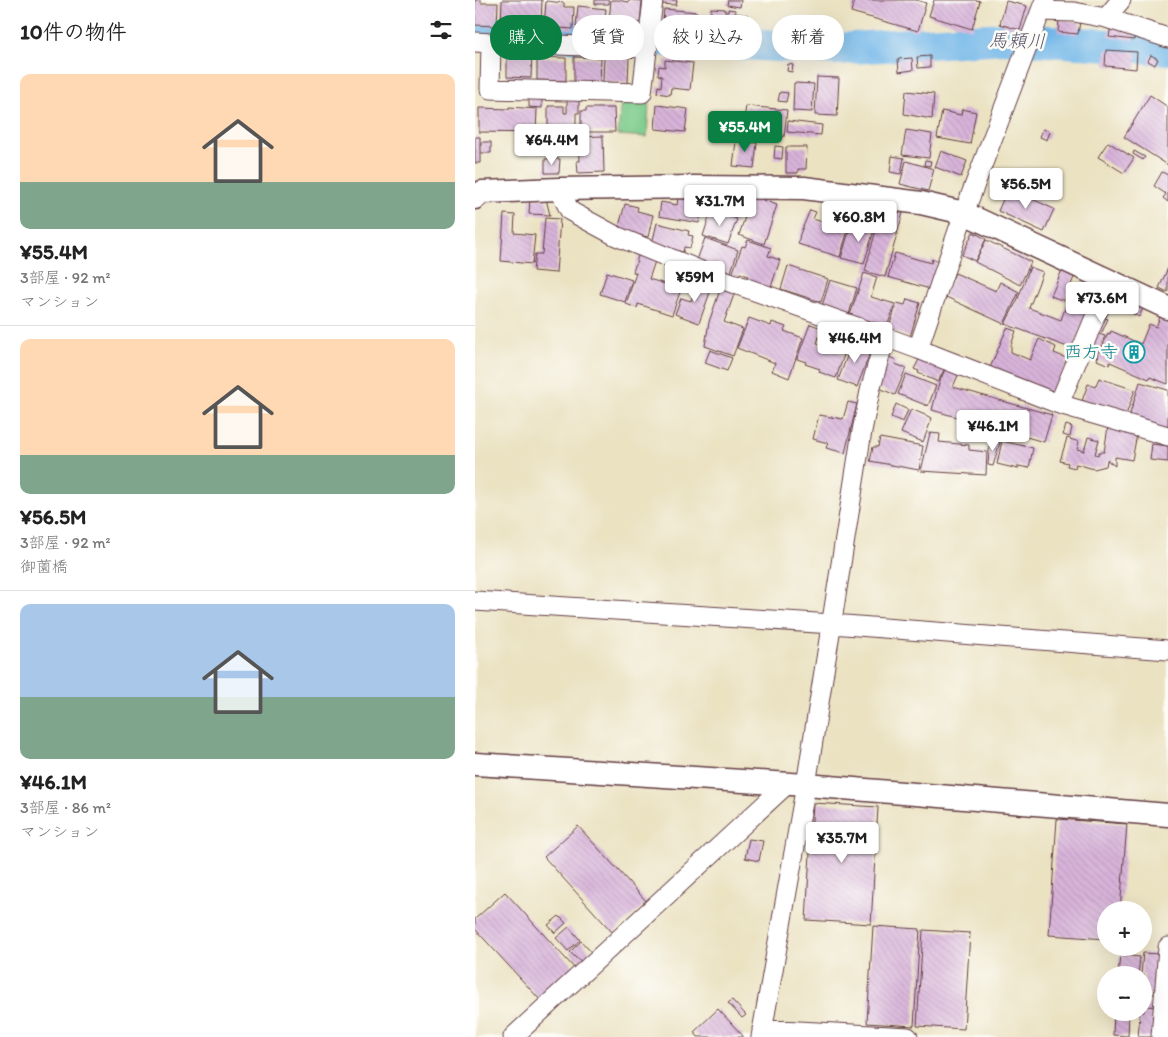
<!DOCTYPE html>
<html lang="ja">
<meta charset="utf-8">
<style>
body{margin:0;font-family:Itim,"Klee One",sans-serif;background:#f6f6f6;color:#222;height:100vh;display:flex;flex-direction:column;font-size:19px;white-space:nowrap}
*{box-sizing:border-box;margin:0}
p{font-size:16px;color:#767676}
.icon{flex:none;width:28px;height:28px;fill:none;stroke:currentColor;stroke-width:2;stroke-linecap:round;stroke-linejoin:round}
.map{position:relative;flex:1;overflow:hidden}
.details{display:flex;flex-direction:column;background:#fff;width:475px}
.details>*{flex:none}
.hud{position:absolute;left:15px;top:15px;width:475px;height:45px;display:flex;gap:10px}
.buttons{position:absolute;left:622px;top:901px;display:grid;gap:10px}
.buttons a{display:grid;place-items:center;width:55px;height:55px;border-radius:50%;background:#fff;box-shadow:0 5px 20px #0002;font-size:25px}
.price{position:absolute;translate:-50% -42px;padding:0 11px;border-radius:5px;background:#fff;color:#222;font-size:16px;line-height:32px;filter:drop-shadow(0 1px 2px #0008)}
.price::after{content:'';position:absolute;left:50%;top:30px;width:15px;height:11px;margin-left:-8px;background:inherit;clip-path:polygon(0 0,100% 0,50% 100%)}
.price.current{background:#0b8043;color:#fff}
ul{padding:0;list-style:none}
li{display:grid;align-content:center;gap:10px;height:265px;padding:0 20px}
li+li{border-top:1px solid #e0e0e0}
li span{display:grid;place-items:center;height:155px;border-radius:10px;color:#555}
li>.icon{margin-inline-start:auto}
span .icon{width:90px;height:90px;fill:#fffc;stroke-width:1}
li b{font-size:21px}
h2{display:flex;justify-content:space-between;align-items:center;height:60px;padding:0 20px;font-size:21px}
.chip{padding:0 18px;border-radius:22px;background:#fff;box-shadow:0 5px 20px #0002;font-size:18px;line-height:45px}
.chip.current{background:#0b8043;color:#fff}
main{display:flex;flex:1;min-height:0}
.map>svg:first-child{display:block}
.green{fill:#7cca8a;stroke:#63745a}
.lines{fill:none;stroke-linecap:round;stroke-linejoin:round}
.river{stroke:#71b6e8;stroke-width:32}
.building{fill:url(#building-back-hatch)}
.minor-casing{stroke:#623c42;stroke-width:21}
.tertiary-casing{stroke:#623c42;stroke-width:25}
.minor{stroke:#fff;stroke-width:19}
.tertiary{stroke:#fff;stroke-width:22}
.labels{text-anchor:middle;stroke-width:5;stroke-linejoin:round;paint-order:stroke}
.culture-label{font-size:18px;fill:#0d838f;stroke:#fdfcf7;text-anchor:end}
.water-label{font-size:19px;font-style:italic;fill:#58546d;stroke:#fdfcf7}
</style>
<main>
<section class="details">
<h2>10件の物件<svg class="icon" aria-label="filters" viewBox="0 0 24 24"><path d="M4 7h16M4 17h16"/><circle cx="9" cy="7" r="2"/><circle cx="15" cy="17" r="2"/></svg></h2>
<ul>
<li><span style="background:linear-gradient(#ffd9b3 70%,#7fa58c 0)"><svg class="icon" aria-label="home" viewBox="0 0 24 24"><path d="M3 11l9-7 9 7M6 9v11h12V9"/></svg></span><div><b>¥55.4M</b><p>3部屋 · 92 m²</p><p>マンション</p></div></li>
<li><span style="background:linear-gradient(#ffd9b3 75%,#7fa58c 0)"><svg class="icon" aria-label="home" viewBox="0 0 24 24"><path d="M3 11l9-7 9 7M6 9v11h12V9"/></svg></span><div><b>¥56.5M</b><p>3部屋 · 92 m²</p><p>御薗橋</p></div></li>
<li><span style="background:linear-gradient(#a9c7e8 60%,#7fa58c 0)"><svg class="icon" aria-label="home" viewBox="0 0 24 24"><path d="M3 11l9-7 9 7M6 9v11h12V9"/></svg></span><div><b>¥46.1M</b><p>3部屋 · 86 m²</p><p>マンション</p></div></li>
</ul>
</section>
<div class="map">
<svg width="693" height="1037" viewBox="0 0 693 1037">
<defs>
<pattern id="building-back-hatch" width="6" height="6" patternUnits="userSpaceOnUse" patternTransform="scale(1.25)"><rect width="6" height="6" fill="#d8b4da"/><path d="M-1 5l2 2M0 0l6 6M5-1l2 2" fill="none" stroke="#bb9abb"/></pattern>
</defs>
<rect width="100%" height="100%" fill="#fdfcf7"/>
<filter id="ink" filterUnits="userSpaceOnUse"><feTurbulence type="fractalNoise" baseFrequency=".02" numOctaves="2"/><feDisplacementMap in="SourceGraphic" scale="10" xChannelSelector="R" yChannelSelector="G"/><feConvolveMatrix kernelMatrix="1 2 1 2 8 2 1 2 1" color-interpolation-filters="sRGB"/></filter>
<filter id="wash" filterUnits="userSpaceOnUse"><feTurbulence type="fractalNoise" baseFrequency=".0096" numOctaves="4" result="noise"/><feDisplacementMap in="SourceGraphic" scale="20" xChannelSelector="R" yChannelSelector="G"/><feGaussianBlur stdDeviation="1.12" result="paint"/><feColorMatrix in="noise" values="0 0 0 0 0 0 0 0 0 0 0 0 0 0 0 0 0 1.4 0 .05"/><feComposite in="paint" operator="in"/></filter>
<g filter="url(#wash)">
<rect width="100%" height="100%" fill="#ebe2c2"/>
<!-- green -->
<path class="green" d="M146 99 174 101 172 137 143 135Z"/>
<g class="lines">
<!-- river -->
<path class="river" d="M0 32 164 39
M182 40 362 49 529 38 693 49"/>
</g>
<g id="blocks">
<!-- building -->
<path class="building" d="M0 0H6V3H23L22 26 0 25Z
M27 0H67L66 27 26 25Z
M120 0H134V4H120Z
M136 0H147V1L154 2V0L167 1 165 23 139 20 138 31H133Z
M187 0H202L201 5 186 4Z
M253 0H266L265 7 252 5Z
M379 0H441L451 3 443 31 376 12Z
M459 0H501L505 1 497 29 454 16Z
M71 1 89 3V7H99L98 29 69 27Z
M531 1 552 6 545 30 525 24Z
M103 6 131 9 129 30 101 27Z
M236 8 250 9V12H253V9L260 10V13L273 15 271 37 249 34V37L234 36Z
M189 9 222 12 220 36 187 34Z
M225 14 233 15 231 24 223 22Z
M584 19 605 22 603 34 583 32Z
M636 25 660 30 659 40 634 37Z
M631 50 662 52 661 69 630 66Z
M32 51 57 52 56 78 32 77Z
M676 55 683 59 680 65 673 61Z
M129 56 154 57 153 83 128 82Z
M455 56V67L443 68 442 57Z
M62 57 91 58V81L62 80Z
M99 57 126 58 125 84H99Z
M437 58 438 70 424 72 423 59Z
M190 60 218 63 215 90 196 88 195 95 182 93 183 86 186 87 187 76 183 75 184 66 190 67Z
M313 64 318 65 317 72 312 71Z
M342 77 364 78 362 116 340 115Z
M319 83 339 84 337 112 318 111Z
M431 91 459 94 457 119 429 114Z
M305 92 313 93 311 102 303 101Z
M675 95 693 107V165L649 137Z
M54 98H67V108L54 107Z
M92 100H104V113H101V130H73V106H89V113H92Z
M182 105 213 109 210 132 180 129Z
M271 106 312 110 309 137 267 133Z
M34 107 62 109 61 133 4 132V108L34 109Z
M111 108H139L140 132H106V111H111Z
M487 109 501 112 495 144 462 138 467 111 486 115Z
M313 121 347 125 346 135 312 132Z
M568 129 575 132 572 140 565 137Z
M431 130 457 134 454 158 427 155Z
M267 135 275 136 274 142 282 143 279 168 258 166 261 141H266Z
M128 136 129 172 103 173 102 161H105L104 137Z
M0 137H5V163H0Z
M6 142H16V153H6Z
M633 142 659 158 649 173 623 157Z
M300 146 308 147 307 159 299 158Z
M311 147H332L331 169H323V173H311Z
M466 151 492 161 486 177 460 167Z
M659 151 670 157 668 160 658 154Z
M417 156 429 158 426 174 415 172Z
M70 159H85L84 173H70Z
M450 160 456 161 455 166 449 165Z
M431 161 459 169 453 191 425 184Z
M687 172 693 175V202L688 198 691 194 679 186Z
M545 182 553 185 550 192 543 188Z
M533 188 579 209 569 232 523 211Z
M277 196 302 205 289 244 264 235Z
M55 198 71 199 75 215 54 214Z
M203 198 228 202 224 223 184 216 186 202 202 205Z
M150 204 163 207 162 211 178 215 173 237 143 230Z
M407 207 428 213 410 277 390 271Z
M335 210 341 212 338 219 373 230 365 257 323 244 325 234Z
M236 211 262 219 253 244 228 236Z
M29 214 40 215 39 233 60 235 57 264 26 261Z
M70 218 85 219 81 273 58 271 60 254H67Z
M388 219 401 223 389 264 366 258 375 228 385 231Z
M182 223 214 231 213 235 218 236 215 248 209 247 208 252 177 244Z
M498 232 511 239 500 261 487 255Z
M230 238 263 250 255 275 221 263Z
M273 240 296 248 293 256 305 260 295 290 272 282 273 276 265 273 263 277 257 275 267 246 270 247Z
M511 240 556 262 545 285 500 262Z
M164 253 181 258 174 279 206 289 197 315 163 304 162 308 151 304 161 273 158 272Z
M420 253 456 263 457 259 463 262 455 289 413 277Z
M313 266 353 279 346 302 306 289Z
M555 267 568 272 554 308 586 320 593 300 614 308 598 349 530 324 542 301Z
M693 268V292L684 288Z
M587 270 600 275 589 301 576 296Z
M132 272 157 280 150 302 125 294Z
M389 273 402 277 396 297 420 304 411 330 388 323 389 320 375 315Z
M480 273 521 291 525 282 544 292 529 324 469 296Z
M224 279 238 284 224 323 200 314 206 298 216 301Z
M355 280 382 288 374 314 347 306Z
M246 287 260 292 249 322 268 329 258 356 230 346 234 322Z
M432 299 445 303 435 337 413 330 422 303 430 305Z
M657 301 669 306 664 317 652 311Z
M686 314 693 317V384L675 377 674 379 635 362 634 365 622 360 633 333 635 334 636 331 666 344 674 324 681 327Z
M627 317 633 319 627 332 621 329Z
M274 318 296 326 297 322 311 327 309 331 328 338 314 378 297 371 300 363 262 348Z
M335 324 347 328 342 343 346 345 348 341 362 346 360 351 369 355 361 378 344 372 345 369 330 364 331 362 322 359Z
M532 328 541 331 536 345V352L555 360 564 339 581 347 579 353 594 359 579 396 514 370Z
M621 333 630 336 621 357 612 354Z
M378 341 397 348 382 387 363 380Z
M235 350 257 358 252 371 230 363Z
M446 356 470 368 463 382 443 373 444 371 439 369Z
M414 357 421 360 420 364 431 368 420 395 402 387Z
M471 367 484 373 478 387 577 415 569 442 457 410 464 383Z
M431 374 461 386 453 406 423 394Z
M624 378 660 390 651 415 609 405 610 401H607L613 384 620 387Z
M665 382 693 390V432L653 420Z
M373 402 382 404 370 453 351 448 353 443 338 439 344 415 368 419Z
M421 404 433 410 428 422 416 417Z
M436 409 457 418 448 442 426 433Z
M591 425 597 427 595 437 588 435Z
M633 427 662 434 657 460 640 457V466L632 460 631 466 619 469 601 464 600 468 592 466 593 463 585 461 592 438 604 442 602 449 609 451 613 437 624 440 620 454 623 455 624 452H629Z
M455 433 465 434 464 442 494 445V450L512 452 511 475 446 471Z
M405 438 448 446 444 470 395 461 398 447H403Z
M515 439 525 442 518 466 513 465Z
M527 441 558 448 554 468 543 466V469L522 464Z
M677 444 693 446V462L675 460Z
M338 803 403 807 396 924 331 920Z
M582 819 652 824 645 910H631V939L574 935Z
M103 826 172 902 138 933 69 857Z
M274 839 288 841 284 861 270 858Z
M30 892 101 970 67 1002 0 929V919Z
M84 916 91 923 80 933 73 925Z
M398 926 445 929 439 1026 392 1023Z
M94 927 105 940 93 951 81 938Z
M448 930 495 933 489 1029 442 1026Z
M106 941 118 954 107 963 103 958 102 959 95 952Z
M668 953 686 954 683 994H669V975H666Z
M645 955 665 957 663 975H643Z
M257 1000 271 1015 267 1018 253 1003Z
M669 1006 687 1007 685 1037H663L665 1012H669Z
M243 1009 269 1037H223L219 1032Z
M639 1012H654L653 1036 638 1035Z"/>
</g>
</g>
<g filter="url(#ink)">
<use href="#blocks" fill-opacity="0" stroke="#623c42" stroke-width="1"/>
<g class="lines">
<!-- minor casing -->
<g class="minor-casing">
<path id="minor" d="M646 0 631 18 693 38
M566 11 599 12 631 18
M0 42 16 43 15 89 167 93 178 0
M16 43 173 48
M84 189 95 211 141 236 246 279 410 337
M443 349 584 404 693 436
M584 404 635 281
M0 601 357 624 693 650
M287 1029 433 1037
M38 1037 312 784
M286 1037 331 785 387 431 395 391 410 337 443 349 489 213 570 0
M686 1037 693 947"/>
</g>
<!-- tertiary casing -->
<g class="tertiary-casing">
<path id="tertiary" d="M0 198 7 192 84 189 220 187 329 188 446 203 489 213 693 308
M0 764 331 785 693 815"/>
</g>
<!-- minor -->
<use href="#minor" class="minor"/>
<!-- tertiary -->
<use href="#tertiary" class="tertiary"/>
</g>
</g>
<!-- icons -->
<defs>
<g id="building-ring" transform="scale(1.125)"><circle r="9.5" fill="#fdfcf7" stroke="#0f9aa8" stroke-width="1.5"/><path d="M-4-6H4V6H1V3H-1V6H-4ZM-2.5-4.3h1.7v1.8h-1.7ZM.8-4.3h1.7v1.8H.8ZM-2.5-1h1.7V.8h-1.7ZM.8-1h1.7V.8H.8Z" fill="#0f9aa8"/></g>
</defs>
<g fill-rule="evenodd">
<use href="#building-ring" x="659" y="352"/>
</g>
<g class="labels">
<!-- culture labels -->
<g class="culture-label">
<text x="643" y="358">西方寺</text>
</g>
<!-- water labels -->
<g class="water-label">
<text transform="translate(542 40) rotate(1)" y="7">馬頼川</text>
</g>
</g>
</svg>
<div class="buttons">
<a>+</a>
<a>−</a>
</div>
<b class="price current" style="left:270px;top:153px">¥55.4M</b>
<b class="price" style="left:77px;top:166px">¥64.4M</b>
<b class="price" style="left:551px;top:210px">¥56.5M</b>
<b class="price" style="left:245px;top:227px">¥31.7M</b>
<b class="price" style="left:384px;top:243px">¥60.8M</b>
<b class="price" style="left:220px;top:303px">¥59M</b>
<b class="price" style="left:627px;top:324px">¥73.6M</b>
<b class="price" style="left:380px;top:364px">¥46.4M</b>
<b class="price" style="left:518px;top:452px">¥46.1M</b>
<b class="price" style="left:367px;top:864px">¥35.7M</b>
<div class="hud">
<a class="chip current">購入</a>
<a class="chip">賃貸</a>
<a class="chip">絞り込み</a>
<a class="chip">新着</a>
</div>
</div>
</main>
